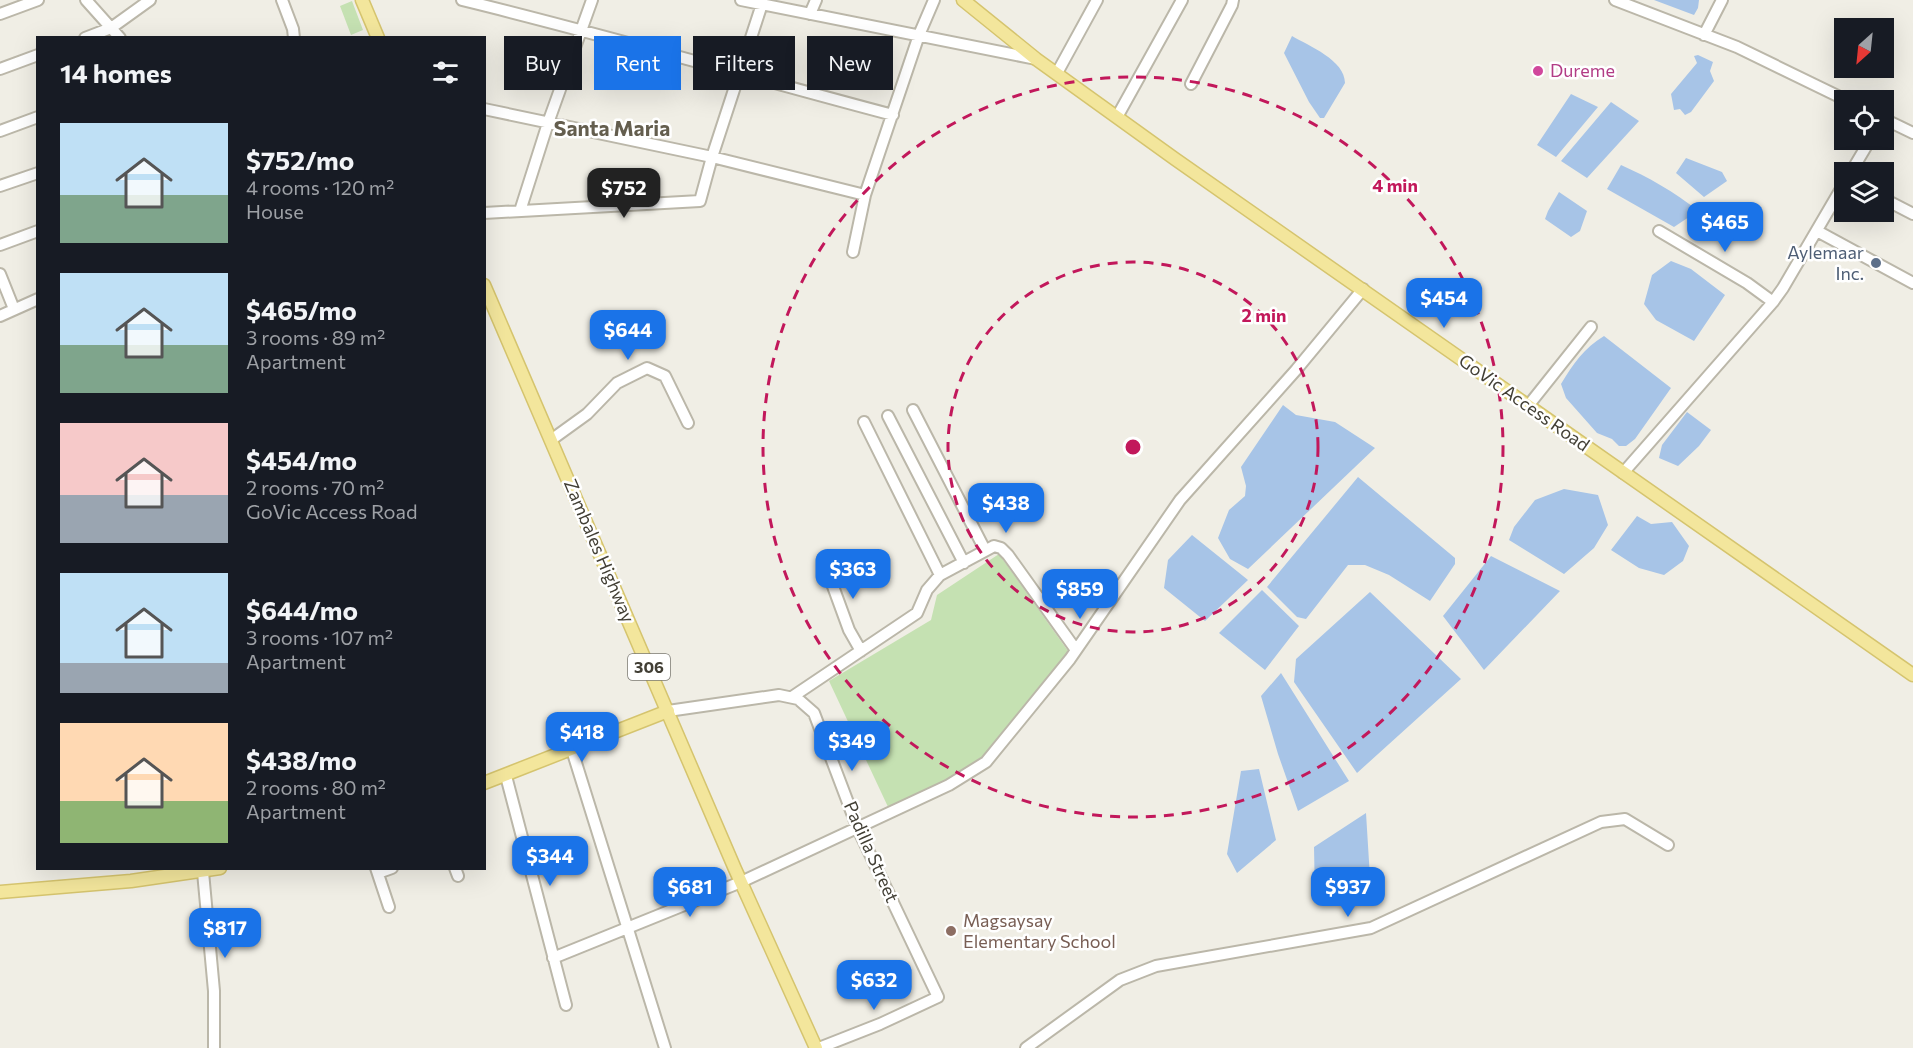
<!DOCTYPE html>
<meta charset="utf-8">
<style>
body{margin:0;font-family:Commissioner,sans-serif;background:#20242c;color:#f1f3f6;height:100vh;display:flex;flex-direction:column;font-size:22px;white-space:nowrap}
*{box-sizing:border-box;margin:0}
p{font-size:20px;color:#9ea1a6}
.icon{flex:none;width:33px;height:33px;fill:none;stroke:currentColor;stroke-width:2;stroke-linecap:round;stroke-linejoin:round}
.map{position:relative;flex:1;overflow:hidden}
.panel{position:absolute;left:36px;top:36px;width:450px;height:834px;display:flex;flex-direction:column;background:#171b24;border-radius:0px;box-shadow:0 6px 24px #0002}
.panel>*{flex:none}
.hud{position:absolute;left:504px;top:36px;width:570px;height:54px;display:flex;gap:12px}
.needle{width:39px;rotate:207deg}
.controls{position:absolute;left:1834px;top:18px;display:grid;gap:12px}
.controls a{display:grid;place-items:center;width:60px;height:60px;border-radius:0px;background:#171b24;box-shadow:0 6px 24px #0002;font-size:30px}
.price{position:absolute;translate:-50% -51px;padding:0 14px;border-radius:12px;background:#1a73e8;color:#fff;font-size:20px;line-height:39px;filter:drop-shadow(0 2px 3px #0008)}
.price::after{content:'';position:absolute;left:50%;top:36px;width:18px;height:14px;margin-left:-9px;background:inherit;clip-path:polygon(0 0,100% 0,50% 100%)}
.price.current{background:#222;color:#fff}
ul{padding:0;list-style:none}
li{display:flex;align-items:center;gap:18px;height:150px;padding:0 24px}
li span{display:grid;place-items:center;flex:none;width:168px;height:120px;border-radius:0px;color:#555}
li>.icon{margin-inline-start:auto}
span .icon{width:72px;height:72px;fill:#fffc;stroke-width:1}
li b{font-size:26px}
h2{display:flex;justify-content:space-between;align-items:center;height:72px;padding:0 24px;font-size:26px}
.chip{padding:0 21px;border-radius:0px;background:#171b24;box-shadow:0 6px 24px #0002;font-size:21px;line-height:54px}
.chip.current{background:#1a73e8;color:#fff}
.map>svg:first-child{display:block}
.green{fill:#c5e1b2}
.water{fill:#a7c4e7}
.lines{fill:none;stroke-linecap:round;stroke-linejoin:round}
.minor-casing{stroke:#bbb7a9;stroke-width:14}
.major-casing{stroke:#d5c46e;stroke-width:15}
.minor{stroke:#fff;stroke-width:10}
.major{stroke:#f3e69c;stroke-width:12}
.ring{fill:none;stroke:#c2185b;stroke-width:3;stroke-dasharray:10 8}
.hotel-dot{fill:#d1479c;stroke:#fff;stroke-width:2}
.service-dot{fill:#5c6f8a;stroke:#fff;stroke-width:2}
.education-dot{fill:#8d6e63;stroke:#fff;stroke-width:2}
.labels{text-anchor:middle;stroke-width:5;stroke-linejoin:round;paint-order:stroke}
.shield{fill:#fff;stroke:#7b7972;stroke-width:1.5}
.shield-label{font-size:16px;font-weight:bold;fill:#423f35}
.hotel-label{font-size:18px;fill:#b23c85;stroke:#fff;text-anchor:start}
.service-label{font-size:18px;fill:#4e5e75;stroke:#fff;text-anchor:end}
.street-label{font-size:18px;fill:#423f35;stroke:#fff}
.education-label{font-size:18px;fill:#785e54;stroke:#fff;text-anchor:start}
.quarter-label{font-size:21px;font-weight:bold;fill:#645e4e;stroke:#fff}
.centre{fill:#c2185b;stroke:#fff;stroke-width:3}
.ring-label{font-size:18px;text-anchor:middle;font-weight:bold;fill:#c2185b;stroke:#fff;stroke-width:5;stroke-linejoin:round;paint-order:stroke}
</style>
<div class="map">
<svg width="1913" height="1048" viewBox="0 0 1913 1048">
<rect width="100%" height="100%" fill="#f0eee5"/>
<!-- green -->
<path class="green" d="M352 1 363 30 351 35 340 6Z
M999 554 1068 651 981 764 889 809 829 681 931 620 937 595Z"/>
<!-- water -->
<path class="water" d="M1654 0H1699L1698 8 1694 15Z
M1292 36C1309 46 1345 60 1345 83L1324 118H1320L1309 102 1284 53Z
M1698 55 1713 62 1710 71 1714 81 1691 112 1685 115 1680 109 1674 110 1671 94 1697 63 1694 56Z
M1571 94 1598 107 1556 157 1537 145Z
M1611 102 1639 121 1587 178 1561 161Z
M1686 158 1722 172 1727 181 1704 197 1676 173Z
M1621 165C1648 177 1675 192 1698 211L1674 227 1607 189Z
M1559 192 1587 211 1580 231 1571 237 1545 219 1548 211Z
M1671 261 1691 269 1725 295 1694 341 1656 320 1644 304 1652 275Z
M1604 336 1671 388 1635 439 1626 446H1619L1612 439 1597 433 1566 398 1561 384C1573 364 1584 348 1604 336Z
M1283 405 1296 415 1335 422 1375 448 1248 569 1230 559 1218 538 1229 510 1245 496 1246 486 1241 467Z
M1687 412 1711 430 1699 446 1678 466 1659 458 1662 445Z
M1358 477 1455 558V564L1430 601 1389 575 1365 565H1348L1306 619 1297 617 1267 587Z
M1564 489 1598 495 1608 525 1594 548 1564 574 1509 540 1514 527 1535 500Z
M1637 516 1651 524 1672 522 1689 546 1683 561 1664 575 1639 568 1611 550Z
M1192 535 1248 580 1205 621 1164 588 1168 560Z
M1491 556 1560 591 1484 670 1443 616Z
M1262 590 1299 626 1265 670 1219 633Z
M1370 592 1461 679 1357 773 1294 682 1296 659Z
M1281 673 1349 781 1298 811 1278 754 1261 696Z
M1259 769 1276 840 1237 873 1227 854 1241 771Z
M1366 813 1371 894 1315 898 1314 847Z"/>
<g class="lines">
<!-- minor casing -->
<g class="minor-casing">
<path id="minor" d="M86 0 120 38
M282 0 293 29 294 38
M462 0C606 35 749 77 893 115
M741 0 1036 59
M1615 0 1737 47 1846 100
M0 14 38 0
M810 14 816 0
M1704 35 1722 0
M85 38 111 28 150 0
M0 69 38 55
M1057 73 1097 0
M1191 84 1232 5 1233 0
M484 109 712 157 865 195
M1117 117 1182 0
M1884 119 1913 133
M0 131 38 117
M1851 172 1870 140
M0 186 38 173
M1884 199 1913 214
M520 211 548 123 592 0
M484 213 700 201 712 157 762 4
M1659 231 1747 283 1773 302
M1817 231 1913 283
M0 245 38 231
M853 252 865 195 919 35 934 0
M0 274 14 309
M0 316 38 299
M1528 406 1591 327
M913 410 985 550
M888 416 964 563
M864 422 940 575
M551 440 587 414 617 383 647 368 665 376 688 423
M1623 473 1773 302 1783 288 1845 182
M823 559 849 630 861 651
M792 697 917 613 927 590 940 575 994 546 1001 548 1008 555 1076 650
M668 711 779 695 798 699 814 713 858 829 938 997 880 1024 819 1048
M572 750 665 1048
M506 776 566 1005
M376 868 389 907
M455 868 458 876
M203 872 214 991V1048
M378 873 392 868
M553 958 741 882 949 785 986 762 1070 659 1180 500 1296 370 1363 289
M1026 1048 1120 980 1156 966 1371 928 1601 822 1625 819 1668 845"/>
</g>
<!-- major casing -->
<g class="major-casing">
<path id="major" d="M362 0 378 38
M963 0 1036 59 1175 159 1913 675
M484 285 735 869 816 1048
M484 783 668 711
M0 892 131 881 220 868"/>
</g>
<!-- minor -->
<use href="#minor" class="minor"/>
<!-- major -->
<use href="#major" class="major"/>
</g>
<!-- distance rings -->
<g class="ring">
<circle cx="1133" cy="447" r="185"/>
<circle cx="1133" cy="447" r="370"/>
</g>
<!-- markers -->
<circle class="hotel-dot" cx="1538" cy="71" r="6"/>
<circle class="service-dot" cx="1876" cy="263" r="6"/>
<circle class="education-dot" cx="951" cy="931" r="6"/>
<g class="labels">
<!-- shield labels -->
<rect class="shield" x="628" y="654" width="42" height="26" rx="4.5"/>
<g class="shield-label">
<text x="649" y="673">306</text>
</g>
<!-- hotel labels -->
<g class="hotel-label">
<text x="1550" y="77">Dureme</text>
</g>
<!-- service labels -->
<g class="service-label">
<text x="1864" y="259">Aylemaar<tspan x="1864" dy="21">Inc.</tspan></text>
</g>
<!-- street labels -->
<g class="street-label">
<text transform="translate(1524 403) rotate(35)" y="6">GoVic Access Road</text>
<text transform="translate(599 551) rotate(67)" y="6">Zambales Highway</text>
<text transform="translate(871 852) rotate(66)" y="6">Padilla Street</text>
</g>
<!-- education labels -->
<g class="education-label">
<text x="963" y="927">Magsaysay<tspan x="963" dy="21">Elementary School</tspan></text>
</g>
<!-- quarter labels -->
<g class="quarter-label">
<text x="612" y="136">Santa Maria</text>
</g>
</g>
<circle cx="1133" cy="447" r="9" class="centre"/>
<g class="ring-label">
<text x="1395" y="192">4 min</text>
<text x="1264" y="322">2 min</text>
</g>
</svg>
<div class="controls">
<a><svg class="needle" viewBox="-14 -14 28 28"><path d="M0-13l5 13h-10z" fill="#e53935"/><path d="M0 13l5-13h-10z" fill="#9ea1a6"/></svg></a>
<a><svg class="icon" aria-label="locate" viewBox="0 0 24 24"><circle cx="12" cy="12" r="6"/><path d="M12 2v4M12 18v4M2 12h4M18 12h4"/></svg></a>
<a><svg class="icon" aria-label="layers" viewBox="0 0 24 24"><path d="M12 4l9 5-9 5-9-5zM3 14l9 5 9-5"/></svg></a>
</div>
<b class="price current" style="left:624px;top:219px">$752</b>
<b class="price" style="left:1725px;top:253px">$465</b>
<b class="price" style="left:1444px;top:329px">$454</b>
<b class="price" style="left:628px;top:361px">$644</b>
<b class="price" style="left:1006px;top:534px">$438</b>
<b class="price" style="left:853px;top:600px">$363</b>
<b class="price" style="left:1080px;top:620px">$859</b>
<b class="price" style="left:582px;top:763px">$418</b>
<b class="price" style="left:852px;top:772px">$349</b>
<b class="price" style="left:550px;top:887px">$344</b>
<b class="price" style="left:690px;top:918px">$681</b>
<b class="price" style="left:1348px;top:918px">$937</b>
<b class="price" style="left:225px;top:959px">$817</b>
<b class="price" style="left:874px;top:1011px">$632</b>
<div class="hud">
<a class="chip">Buy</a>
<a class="chip current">Rent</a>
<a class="chip">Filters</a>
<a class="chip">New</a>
</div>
<section class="panel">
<h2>14 homes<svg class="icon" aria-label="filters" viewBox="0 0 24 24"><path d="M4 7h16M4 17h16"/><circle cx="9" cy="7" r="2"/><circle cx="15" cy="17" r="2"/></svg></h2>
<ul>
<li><span style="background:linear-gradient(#bfe0f5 60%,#7fa58c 0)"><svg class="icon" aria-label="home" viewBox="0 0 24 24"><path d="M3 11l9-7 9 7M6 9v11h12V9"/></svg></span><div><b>$752/mo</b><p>4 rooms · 120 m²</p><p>House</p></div></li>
<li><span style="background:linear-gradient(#bfe0f5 60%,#7fa58c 0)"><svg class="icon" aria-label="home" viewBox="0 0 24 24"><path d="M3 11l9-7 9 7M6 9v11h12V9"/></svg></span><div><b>$465/mo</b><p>3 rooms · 89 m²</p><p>Apartment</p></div></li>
<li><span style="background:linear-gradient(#f6c9c9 60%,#9aa5b1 0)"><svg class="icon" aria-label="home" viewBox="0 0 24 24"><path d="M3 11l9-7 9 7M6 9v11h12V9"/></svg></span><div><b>$454/mo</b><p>2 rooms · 70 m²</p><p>GoVic Access Road</p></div></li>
<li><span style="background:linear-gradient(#bfe0f5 75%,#9aa5b1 0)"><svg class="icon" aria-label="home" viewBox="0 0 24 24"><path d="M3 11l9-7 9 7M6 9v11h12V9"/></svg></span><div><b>$644/mo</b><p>3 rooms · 107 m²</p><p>Apartment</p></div></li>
<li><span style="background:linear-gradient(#ffd9b3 65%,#8fb573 0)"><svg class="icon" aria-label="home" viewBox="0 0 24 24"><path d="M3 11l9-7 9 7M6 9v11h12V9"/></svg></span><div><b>$438/mo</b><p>2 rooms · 80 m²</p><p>Apartment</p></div></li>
</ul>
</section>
</div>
